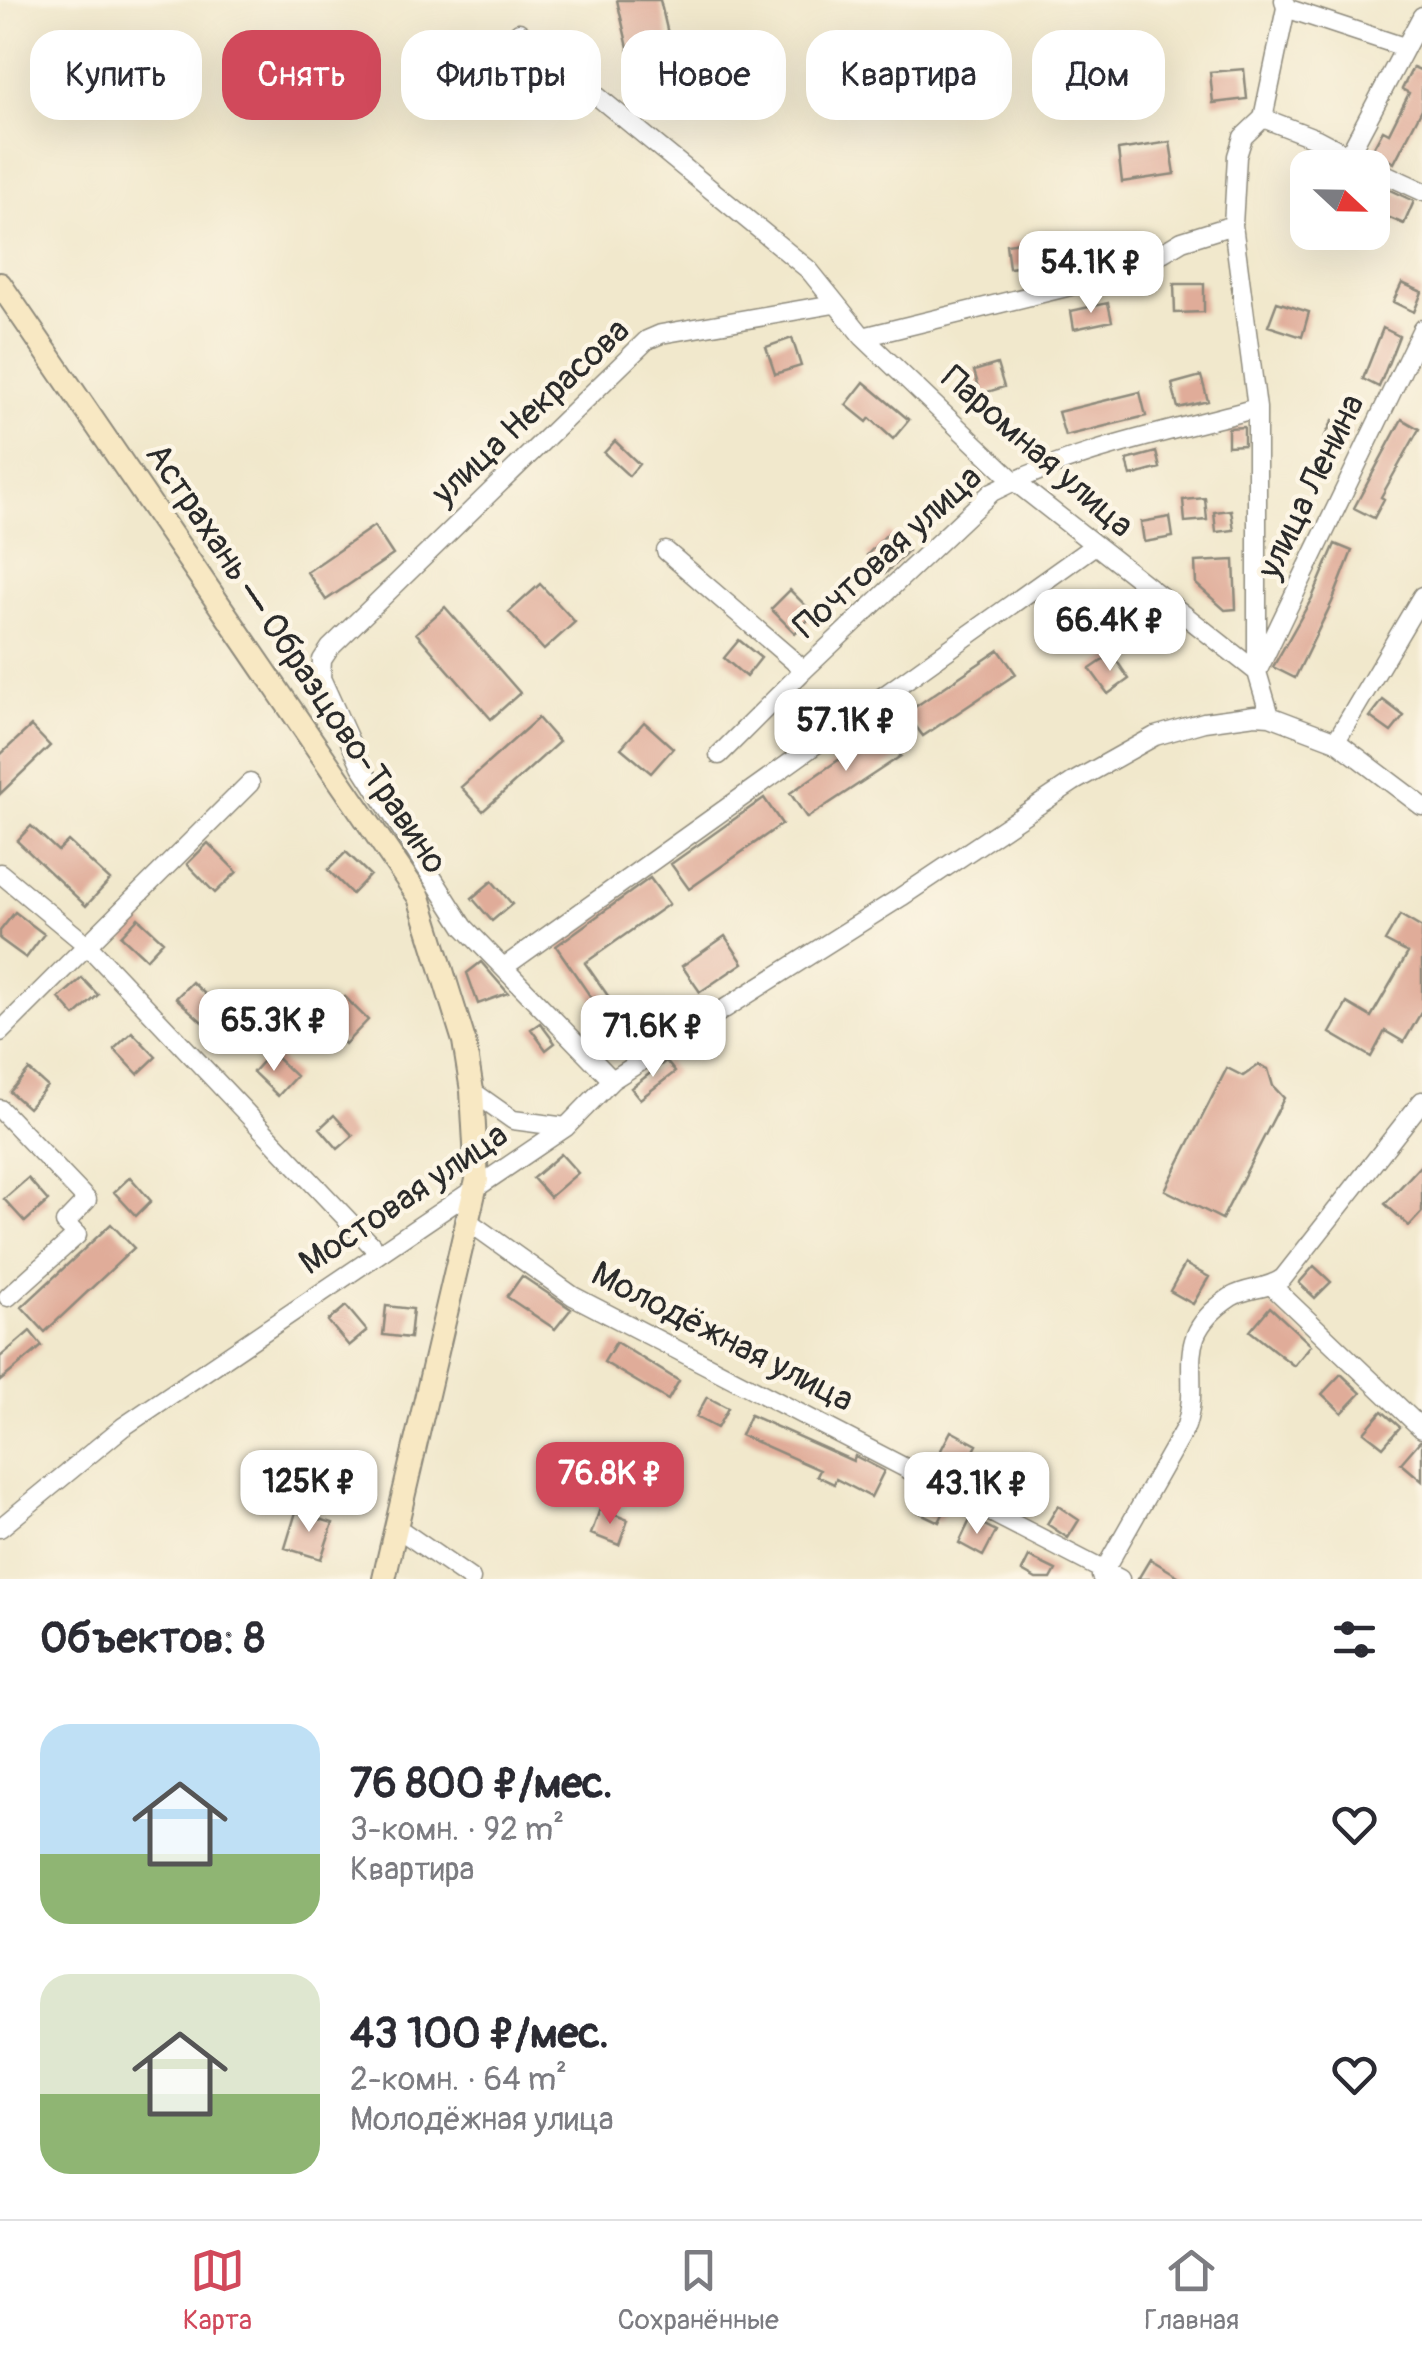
<!DOCTYPE html>
<html lang="ru">
<meta charset="utf-8">
<style>
body{margin:0;font-family:Pangolin,sans-serif;background:#f2f2f3;color:#2b2b33;height:100vh;display:flex;flex-direction:column;font-size:38px;white-space:nowrap}
*{box-sizing:border-box;margin:0}
p{font-size:32px;color:#7c7c81}
.icon{flex:none;width:55px;height:55px;fill:none;stroke:currentColor;stroke-width:2;stroke-linecap:round;stroke-linejoin:round}
.map{position:relative;height:1579px;overflow:hidden}
.sheet{display:flex;flex-direction:column;background:#fff;flex:1}
.sheet>*{flex:none}
.guide{position:absolute;left:30px;top:30px;width:1362px;height:90px;display:flex;gap:20px}
.needle{width:65px;rotate:112deg}
.fabs{position:absolute;left:1290px;top:150px;display:grid;gap:20px}
.fabs a{display:grid;place-items:center;width:100px;height:100px;border-radius:20px;background:#fff;box-shadow:0 10px 40px #0002;font-size:50px}
.price{position:absolute;translate:-50% -85px;padding:0 22px;border-radius:20px;background:#fff;color:#222;font-size:32px;line-height:65px;filter:drop-shadow(0 2px 5px #0008)}
.price::after{content:'';position:absolute;left:50%;top:60px;width:30px;height:22px;margin-left:-15px;background:inherit;clip-path:polygon(0 0,100% 0,50% 100%)}
.price.on{background:#d1495b;color:#fff}
ul{padding:0;list-style:none}
li{display:flex;align-items:center;gap:30px;height:250px;padding:0 40px}
li span{display:grid;place-items:center;flex:none;width:280px;height:200px;border-radius:30px;color:#555}
li>.icon{margin-inline-start:auto}
span .icon{width:120px;height:120px;fill:#fffc;stroke-width:1}
li b{font-size:42px}
h2{display:flex;justify-content:space-between;align-items:center;height:120px;padding:0 40px;font-size:42px}
.chip{padding:0 35px;border-radius:30px;background:#fff;box-shadow:0 10px 40px #0002;font-size:35px;line-height:90px}
.chip.on{background:#d1495b;color:#fff}
.tab-bar{display:flex;justify-content:space-around;align-items:center;height:140px;border-top:2px solid #e1e1e2;background:#fff;font-size:28px;color:#7c7c81}
.tab-bar a{display:grid;justify-items:center;gap:5px}
.tab-bar .on{color:#d1495b}
.map>svg:first-child{display:block}
.building{fill:#e0ac99}
.lines{fill:none;stroke-linecap:round;stroke-linejoin:round}
.street-casing{stroke:#8e8a7c;stroke-width:21}
.secondary-casing{stroke:#8e8a7c;stroke-width:26}
.street{stroke:#fff;stroke-width:18}
.secondary{stroke:#f8e8c3;stroke-width:22}
.labels{text-anchor:middle;stroke-width:9;stroke-linejoin:round;paint-order:stroke}
.street-label{font-size:35px;fill:#2b2b2b;stroke:#fcf5e5}
</style>
<div class="map">
<svg width="1422" height="1579" viewBox="0 0 1422 1579">
<rect width="100%" height="100%" fill="#fcf5e5"/>
<filter id="ink" filterUnits="userSpaceOnUse"><feTurbulence type="fractalNoise" baseFrequency=".01" numOctaves="2"/><feDisplacementMap in="SourceGraphic" scale="20" xChannelSelector="R" yChannelSelector="G"/><feConvolveMatrix kernelMatrix="1 2 1 2 8 2 1 2 1" color-interpolation-filters="sRGB"/></filter>
<filter id="wash" filterUnits="userSpaceOnUse"><feTurbulence type="fractalNoise" baseFrequency=".0048" numOctaves="4" result="noise"/><feDisplacementMap in="SourceGraphic" scale="40" xChannelSelector="R" yChannelSelector="G"/><feGaussianBlur stdDeviation="2.25" result="paint"/><feColorMatrix in="noise" values="0 0 0 0 0 0 0 0 0 0 0 0 0 0 0 0 0 1.4 0 .05"/><feComposite in="paint" operator="in"/></filter>
<g filter="url(#wash)">
<rect width="100%" height="100%" fill="#f1e8cc"/>
<g id="blocks">
<!-- building -->
<path class="building" d="M617 0H660L670 42 629 52Z
M1413 67 1420 70 1422 67V109L1394 163 1372 150 1383 130 1389 133 1409 93 1402 89Z
M1244 69 1247 99 1213 103 1210 72Z
M1170 142 1175 174 1122 182 1118 150Z
M1388 189 1414 201 1404 224 1378 213Z
M1096 235 1100 258 1069 264 1065 241Z
M1029 241 1033 265 1009 268 1006 244Z
M1402 283 1422 292 1414 312 1393 302Z
M1174 284H1204V312L1175 313Z
M1277 302 1309 312 1302 337 1268 326Z
M1108 303 1112 321 1074 329 1071 311Z
M1383 328 1399 336 1379 387 1363 379Z
M792 338 801 366 775 374 766 347Z
M997 364 1004 387 981 394 974 371Z
M1201 376 1208 401 1178 408 1172 384Z
M864 382 909 420 893 439 870 418 867 422 846 405Z
M1140 392 1146 416 1065 436 1058 412Z
M1402 419 1419 429 1381 497 1384 499 1374 518 1354 508Z
M1333 420 1352 431 1343 448 1324 438Z
M1244 427V445L1228 446V428Z
M615 441 639 464 629 476 604 453Z
M1156 452 1160 468 1131 476 1127 460Z
M1205 498 1207 520 1185 522 1183 500Z
M1231 510 1234 530 1216 532 1214 512Z
M1170 517 1173 537 1144 542 1141 522Z
M374 526 393 555 326 600 307 572Z
M889 532 908 551 885 574 867 555Z
M1335 544 1352 551 1332 602 1295 678 1273 667 1312 598Z
M1234 560 1236 609 1225 610 1196 584 1195 562Z
M540 584 575 622 544 650 509 612Z
M790 590 814 614 795 633 771 609Z
M445 607 520 693 491 719 416 633Z
M739 640 761 658 746 677 724 658Z
M999 650 1016 674 923 736 906 713Z
M1112 654 1129 679 1108 694 1090 669Z
M1383 700 1404 716 1391 732 1370 717Z
M538 718 559 742 483 811 461 787Z
M644 722 673 748 651 773 621 748Z
M31 726 50 746 0 794V755Z
M884 729 901 756 807 818 790 793Z
M764 798 782 824 689 889 671 864Z
M31 826 58 851 68 841 110 880 86 906 17 841Z
M208 843 237 872 215 893 187 864Z
M346 852 370 875 352 894 328 870Z
M650 878 669 904 585 963 620 1013 633 1025 616 1034 556 946Z
M492 881 512 904 492 921 472 898Z
M15 912 44 934 26 958 0 939V931Z
M1400 915 1422 928V1011L1404 1042 1385 1031 1371 1057 1330 1033 1347 1003 1371 1017 1408 953 1385 941Z
M138 918 163 941 146 959 121 936Z
M725 936 743 963 700 992 682 966Z
M481 962 508 993 478 1004 467 973Z
M82 978 98 995 75 1016 59 998Z
M192 982 217 1005 202 1022 176 998Z
M344 996 368 1020 345 1044 321 1020Z
M540 1023 555 1043 546 1050 531 1029Z
M132 1032 156 1057 138 1074 114 1049Z
M271 1052 296 1076 278 1096 253 1072Z
M666 1061 675 1072 640 1099 631 1088Z
M1259 1065 1268 1069 1273 1086 1284 1098 1222 1219 1165 1190 1227 1068 1243 1076Z
M29 1070 47 1086 28 1108 10 1092Z
M334 1115 353 1136 338 1149 320 1128Z
M561 1154 578 1173 550 1197 533 1178Z
M1422 1164V1212L1409 1226 1385 1204Z
M130 1177 151 1201 136 1216 114 1192Z
M28 1178 48 1201 25 1222 4 1199Z
M111 1224 134 1248 45 1332 22 1307Z
M1185 1264 1209 1277 1193 1304 1170 1291Z
M1314 1266 1331 1282 1315 1298 1299 1283Z
M522 1276 571 1309 555 1329 507 1297Z
M346 1306 367 1331 349 1346 328 1321Z
M386 1306 413 1309 410 1338 383 1335Z
M1270 1307 1311 1345 1294 1366 1250 1331Z
M30 1331 42 1346 0 1381V1357Z
M616 1342 679 1381 668 1400 604 1362Z
M1341 1374 1361 1393 1342 1413 1322 1394Z
M707 1397 728 1408 717 1428 696 1417Z
M1382 1411 1400 1427 1383 1447 1364 1432Z
M750 1415 853 1461 855 1456 884 1471 871 1497 836 1479 834 1484 817 1476 820 1470 741 1435Z
M951 1431 977 1445 966 1466 940 1452Z
M1420 1441H1422V1481L1401 1463Z
M1004 1460 1028 1471 1018 1492 994 1481Z
M925 1492 948 1504 939 1522 916 1511Z
M1058 1506 1079 1520 1068 1538 1047 1524Z
M600 1509 628 1520 619 1545 591 1534Z
M296 1512 333 1523 321 1559 285 1548Z
M971 1518 996 1531 983 1556 959 1543Z
M1029 1557 1056 1570 1051 1579H1036L1022 1571Z
M1150 1559 1183 1579H1138Z"/>
</g>
</g>
<g filter="url(#ink)">
<use href="#blocks" fill-opacity="0" stroke="#8e8a7c" stroke-width="2.5"/>
<g class="lines">
<!-- street casing -->
<g class="street-casing">
<path id="street" d="M1286 8 1404 47
M519 32 809 270 863 337 1014 481 1257 672 1422 329
M1263 118 1286 8 1284 0
M1348 156 1422 16
M1372 168 1422 191
M863 337 1132 271 1182 241 1233 225
M666 551 804 670
M1270 716 1257 672V408L1233 225 1237 156 1243 137 1263 118 1317 139 1372 168
M1336 741 1422 596
M719 755 804 670 992 492C1074 450 1168 432 1257 408
M0 873 88 946 379 1253
M504 967 1095 545
M0 1032 250 783
M612 1080 464 927 361 766 321 678 322 660 330 648 647 340 661 334 834 304
M472 1091 513 1120 566 1127
M0 1109 87 1200 65 1223 77 1235 8 1297
M465 1219 573 1296 1120 1579
M1272 1286 1422 1429
M396 1527 471 1579
M0 1528 123 1427 566 1127 612 1080 901 897 1073 782 1155 736 1204 722 1255 715 1270 716 1336 741 1422 806
M1101 1576 1186 1426C1203 1371 1168 1339 1231 1297 1248 1287 1267 1290 1283 1278L1422 1101"/>
</g>
<!-- secondary casing -->
<g class="secondary-casing">
<path id="secondary" d="M0 284 419 897 464 1041 472 1091 477 1180 384 1579"/>
</g>
<!-- street -->
<use href="#street" class="street"/>
<!-- secondary -->
<use href="#secondary" class="secondary"/>
</g>
</g>
<g class="labels">
<!-- street labels -->
<g class="street-label">
<text transform="translate(530 411) rotate(-43)" y="12">улица Некрасова</text>
<text transform="translate(1038 451) rotate(41)" y="12">Паромная улица</text>
<text transform="translate(1310 486) rotate(-64)" y="12">улица Ленина</text>
<text transform="translate(887 551) rotate(-42)" y="12">Почтовая улица</text>
<text transform="translate(297 658) rotate(56)" y="12">Астрахань — Образцово-Травино</text>
<text transform="translate(403 1198) rotate(-34)" y="12">Мостовая улица</text>
<text transform="translate(723 1336) rotate(27)" y="12">Молодёжная улица</text>
</g>
</g>
</svg>
<div class="fabs">
<a><svg class="needle" viewBox="-14 -14 28 28"><path d="M0-13l5 13h-10z" fill="#e53935"/><path d="M0 13l5-13h-10z" fill="#7c7c81"/></svg></a>
</div>
<b class="price" style="left:1091px;top:316px">54.1K ₽</b>
<b class="price" style="left:1110px;top:674px">66.4K ₽</b>
<b class="price" style="left:846px;top:774px">57.1K ₽</b>
<b class="price" style="left:274px;top:1074px">65.3K ₽</b>
<b class="price" style="left:653px;top:1080px">71.6K ₽</b>
<b class="price on" style="left:610px;top:1527px">76.8K ₽</b>
<b class="price" style="left:309px;top:1535px">125K ₽</b>
<b class="price" style="left:977px;top:1537px">43.1K ₽</b>
<div class="guide">
<a class="chip">Купить</a>
<a class="chip on">Снять</a>
<a class="chip">Фильтры</a>
<a class="chip">Новое</a>
<a class="chip">Квартира</a>
<a class="chip">Дом</a>
</div>
</div>
<section class="sheet">
<h2>Объектов: 8<svg class="icon" aria-label="filters" viewBox="0 0 24 24"><path d="M4 7h16M4 17h16"/><circle cx="9" cy="7" r="2"/><circle cx="15" cy="17" r="2"/></svg></h2>
<ul>
<li><span style="background:linear-gradient(#bfe0f5 65%,#8fb573 0)"><svg class="icon" aria-label="home" viewBox="0 0 24 24"><path d="M3 11l9-7 9 7M6 9v11h12V9"/></svg></span><div><b>76 800 ₽/мес.</b><p>3-комн. · 92 m²</p><p>Квартира</p></div><svg class="icon" aria-label="heart" viewBox="0 0 24 24"><path d="M12 20l-8-8c-3-5 5-10 8-4 3-6 11-1 8 4z"/></svg></li>
<li><span style="background:linear-gradient(#dfe7d0 60%,#8fb573 0)"><svg class="icon" aria-label="home" viewBox="0 0 24 24"><path d="M3 11l9-7 9 7M6 9v11h12V9"/></svg></span><div><b>43 100 ₽/мес.</b><p>2-комн. · 64 m²</p><p>Молодёжная улица</p></div><svg class="icon" aria-label="heart" viewBox="0 0 24 24"><path d="M12 20l-8-8c-3-5 5-10 8-4 3-6 11-1 8 4z"/></svg></li>
</ul>
</section>
<nav class="tab-bar">
<a class="on"><svg class="icon" aria-label="map" viewBox="0 0 24 24"><path d="M3 6l6-2 6 2 6-2v14l-6 2-6-2-6 2zM9 4v14M15 6v14"/></svg>Карта</a>
<a><svg class="icon" aria-label="saved" viewBox="0 0 24 24"><path d="M7 4h10v16l-5-4-5 4z"/></svg>Сохранённые</a>
<a><svg class="icon" aria-label="home" viewBox="0 0 24 24"><path d="M3 11l9-7 9 7M6 9v11h12V9"/></svg>Главная</a>
</nav>
